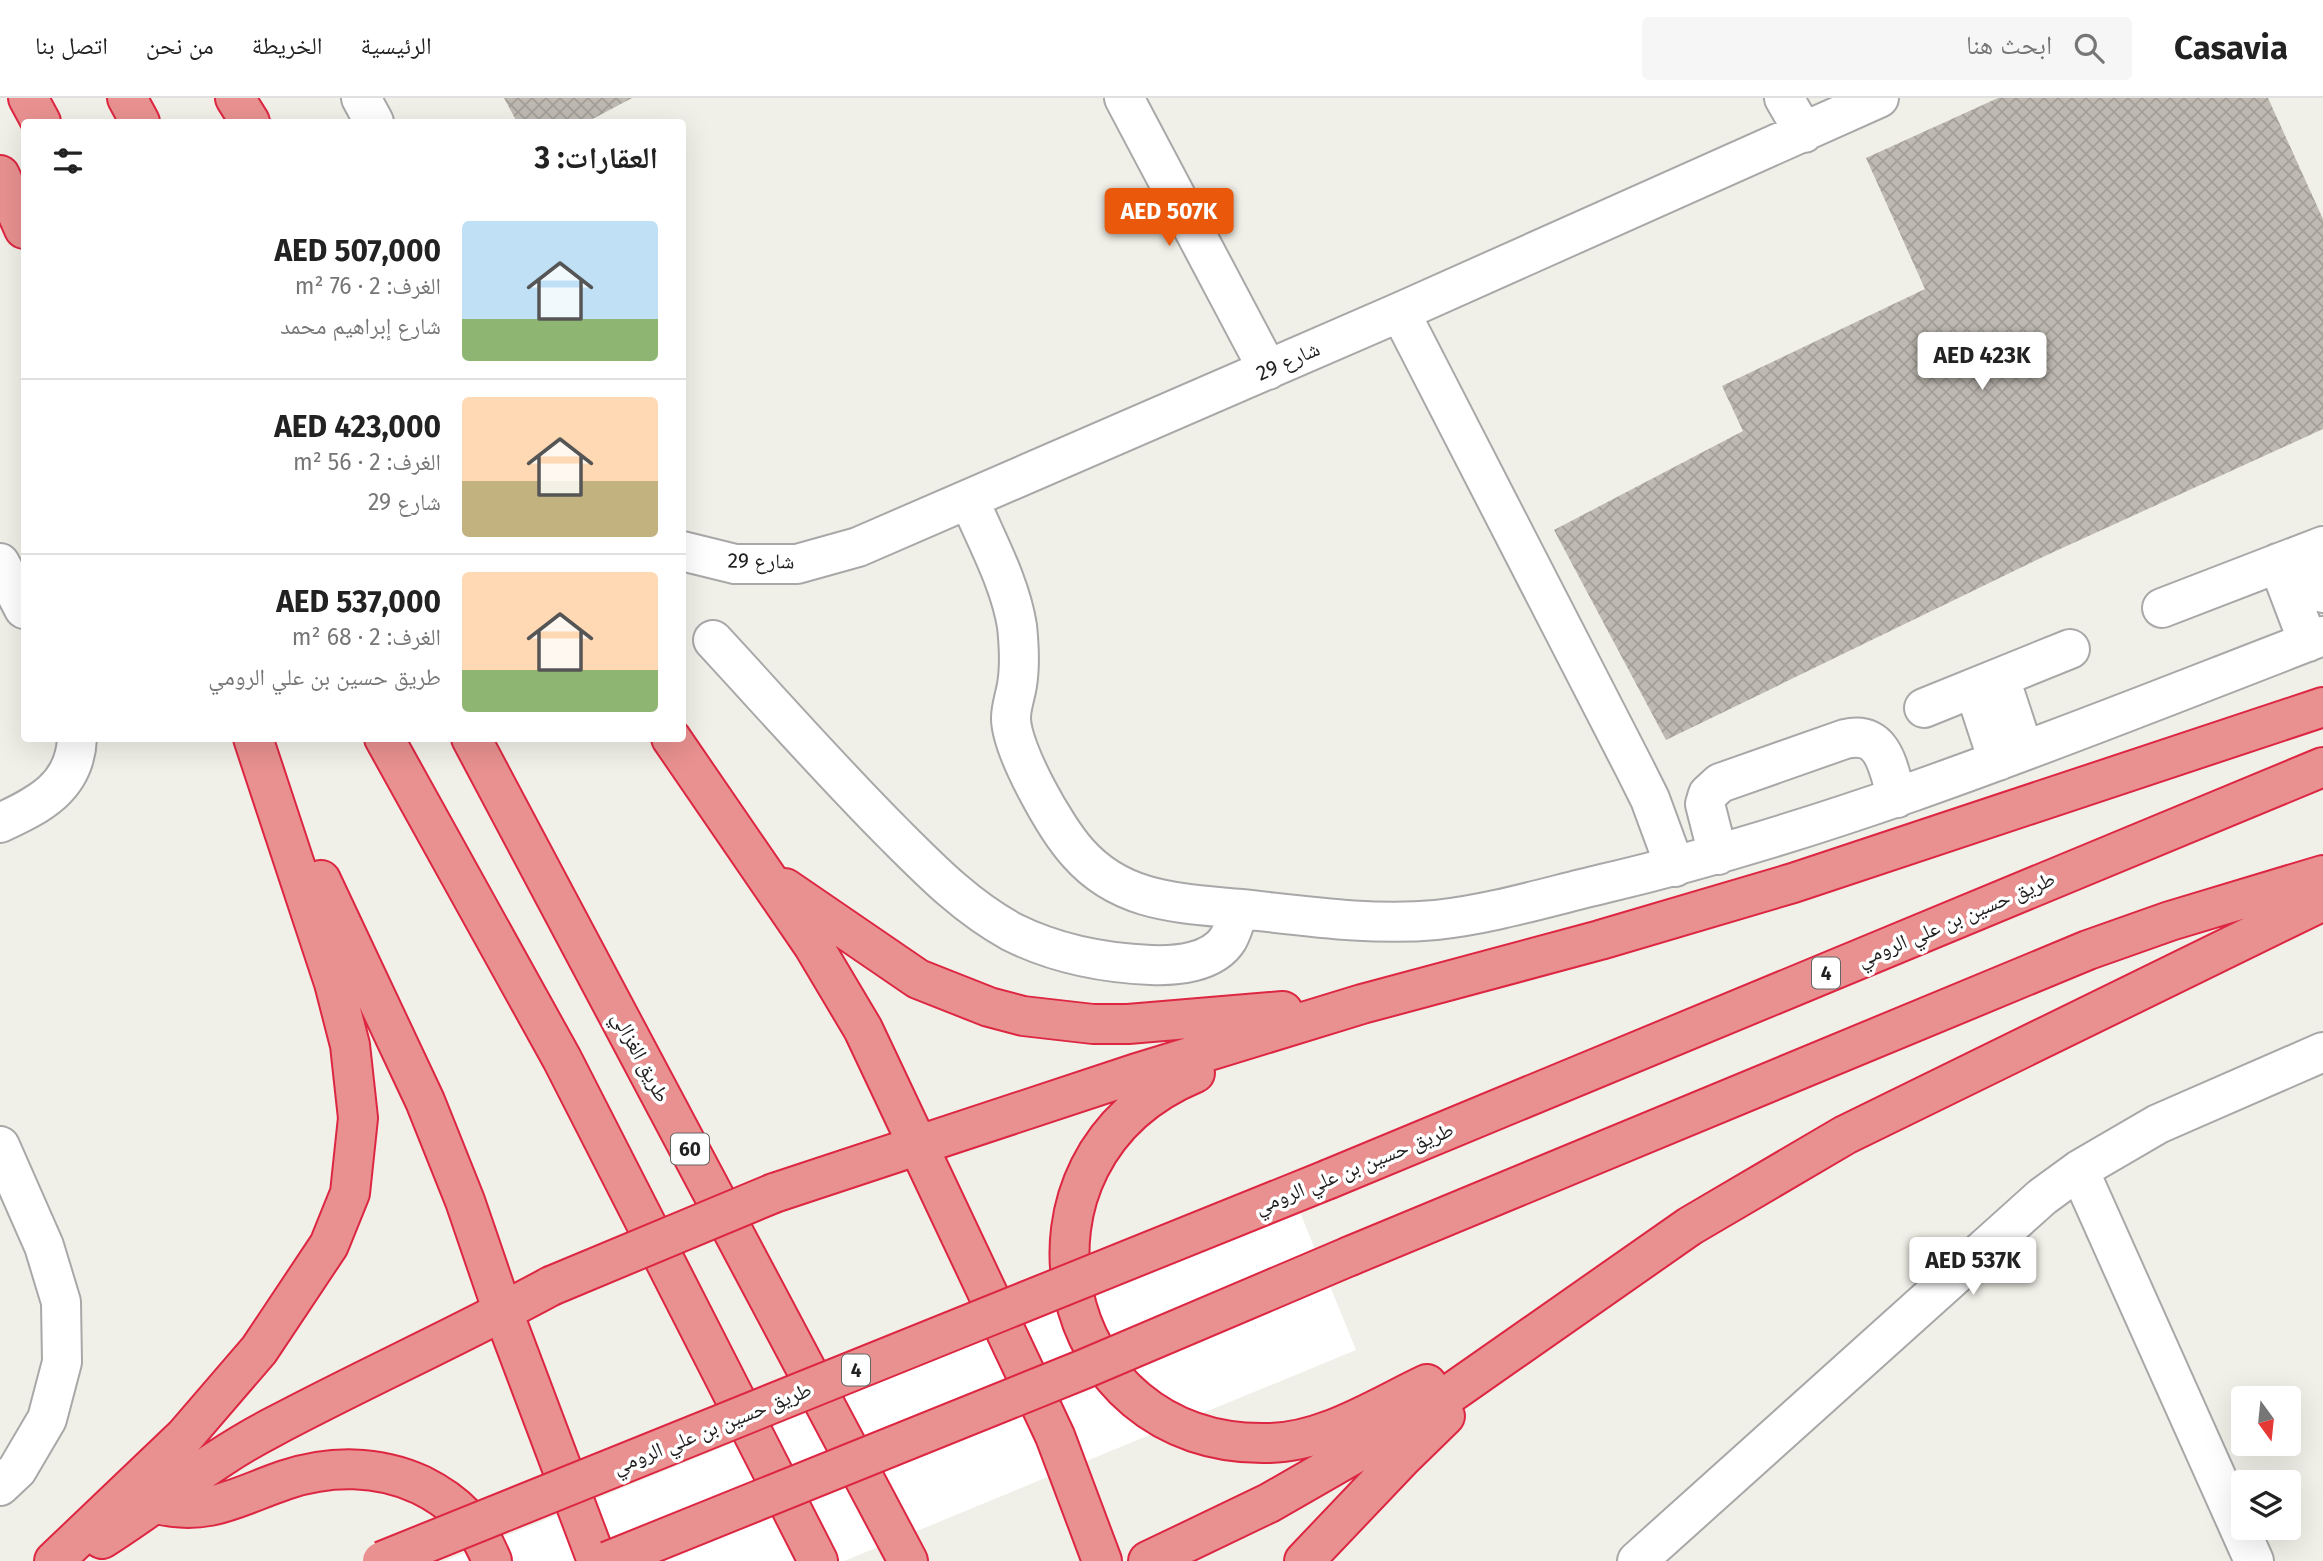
<!DOCTYPE html>
<html lang="ar">
<meta charset="utf-8">
<style>
body{margin:0;font-family:"Fira Sans","Noto Naskh Arabic",sans-serif;background:#f6f6f6;color:#222;direction:rtl;height:100vh;display:flex;flex-direction:column;font-size:26px;white-space:nowrap}
*{box-sizing:border-box;margin:0}
p{font-size:23px;color:#767676}
.icon{flex:none;width:38px;height:38px;fill:none;stroke:currentColor;stroke-width:2;stroke-linecap:round;stroke-linejoin:round}
.map{position:relative;flex:1;overflow:hidden;direction:ltr}
.panel{position:absolute;left:21px;top:21px;width:665px;height:623px;display:flex;flex-direction:column;background:#fff;border-radius:7px;box-shadow:0 7px 28px #0002;direction:rtl}
.panel>*{flex:none}
.needle{width:46px;rotate:165deg}
.buttons{position:absolute;left:2231px;top:1288px;display:grid;gap:14px}
.buttons a{display:grid;place-items:center;width:70px;height:70px;border-radius:7px;background:#fff;box-shadow:0 7px 28px #0002;font-size:35px}
.price{position:absolute;translate:-50% -60px;padding:0 16px;border-radius:7px;background:#fff;color:#222;font-size:23px;line-height:46px;filter:drop-shadow(0 2px 4px #0008)}
.price::after{content:'';position:absolute;left:50%;top:42px;width:21px;height:16px;margin-left:-10px;background:inherit;clip-path:polygon(0 0,100% 0,50% 100%)}
.price.selected{background:#ea580c;color:#fff}
ul{padding:0;list-style:none}
li{display:flex;align-items:center;gap:21px;height:175px;padding:0 28px}
li+li{border-top:2px solid #e0e0e0}
li span{display:grid;place-items:center;flex:none;width:196px;height:140px;border-radius:7px;color:#555}
li>.icon{margin-inline-start:auto}
span .icon{width:84px;height:84px;fill:#fffc;stroke-width:1}
li b{font-size:30px}
h2{display:flex;justify-content:space-between;align-items:center;height:84px;padding:0 28px;font-size:30px}
header{display:flex;align-items:center;gap:42px;box-sizing:border-box;height:98px;padding:0 35px;background:#fff;border-bottom:2px solid #e0e0e0}
header strong{font-size:33px}
nav{display:flex;gap:38px;margin-inline-start:auto;font-size:24px}
.search{width:490px;height:63px;background:#f6f6f6;display:flex;align-items:center;gap:18px;box-sizing:border-box;padding:0 24px;border-radius:7px;color:#767676;font-size:26px}
.map>svg:first-child{display:block}
.pier{fill:#fff}
.building{fill:url(#building-cross-hatch)}
.lines{fill:none;stroke-linecap:round;stroke-linejoin:round}
.minor-casing{stroke:#a8a8a8;stroke-width:42}
.highway-casing{stroke:#dd2742;stroke-width:42}
.minor{stroke:#fff;stroke-width:38}
.highway{stroke:#e89190;stroke-width:38}
.highway-bridge-casing{stroke:#dd2742;stroke-width:42;stroke-linecap:butt}
.highway-bridge{stroke:#e89190;stroke-width:38}
.labels{text-anchor:middle;stroke-width:7;stroke-linejoin:round;paint-order:stroke}
.shield{fill:#fff;stroke:#646464;stroke-width:2}
.shield-label{font-size:19px;font-weight:bold;fill:#212121}
.street-label{font-size:21px;fill:#212121;stroke:#fff}
</style>
<header>
<strong>Casavia</strong>
<div class="search"><svg class="icon" aria-label="search" viewBox="0 0 24 24"><circle cx="10" cy="10" r="6"/><path d="M15 15l6 6"/></svg>ابحث هنا</div>
<nav><a>الرئيسية</a><a>الخريطة</a><a>من نحن</a><a>اتصل بنا</a></nav>
</header>
<div class="map">
<svg width="2323" height="1463" viewBox="0 0 2323 1463">
<defs>
<pattern id="building-cross-hatch" width="8" height="8" patternUnits="userSpaceOnUse" patternTransform="scale(1.75)"><rect width="8" height="8" fill="#beb9b1"/><path d="M0 0l8 8M0 8l8-8" fill="none" stroke="#a39f98"/></pattern>
</defs>
<rect width="100%" height="100%" fill="#f1f0e8"/>
<!-- pier -->
<path class="pier" d="M1299 1112 1356 1252 844 1463H445Z"/>
<!-- building -->
<path class="building" d="M504 0H632L587 24H517Z
M1998 0H2268L2323 121V331L2047 457 1666 642 1554 432 1743 333 1722 288 1925 191 1866 60Z"/>
<g class="lines">
<!-- minor casing -->
<g class="minor-casing">
<path id="minor" d="M361 0 374 24
M1124 0 1268 272
M1784 0 1804 35
M1400 214 1634 669 1650 701 1675 769
M969 401C986 442 1010 484 1017 528 1019 547 1020 569 1017 587 1015 599 1011 609 1011 620 1011 652 1056 731 1078 755 1122 805 1180 805 1241 811 1306 818 1371 828 1436 822 1492 816 1547 799 1602 786 1850 728 2086 629 2323 538
M682 453 735 466H797L858 449 1400 214 1879 0
M2309 454 2323 495
M0 465 24 511
M2278 465 2308 544
M2162 510 2323 448
M713 542C773 607 832 674 894 736 931 773 966 809 1012 834 1054 855 1104 865 1151 867 1176 868 1213 865 1228 841 1233 832 1236 821 1239 811
M2000 580 2024 653
M1974 590 1998 663
M1924 610 2070 551
M0 725C39 707 75 689 77 640
M1718 757 1705 706 1708 696 1720 685 1845 641C1885 632 1888 671 1897 700
M0 1048 44 1148 61 1204 62 1264 47 1321 17 1372 0 1388
M2079 1072 2254 1463
M1637 1463 2042 1099 2079 1072 2158 1026 2323 954"/>
</g>
<!-- highway casing -->
<g class="highway-casing">
<path id="highway" d="M28 0 41 24
M127 0 140 24
M235 0 250 24
M0 77 24 131
M384 640 562 961 818 1463
M471 640 908 1463
M671 640 813 847 863 931 1055 1338 1102 1463
M321 782 425 1003 465 1103 503 1214 597 1463
M785 790 918 881 989 909 1023 918 1093 926H1128L1283 913
M1195 975C991 1060 1050 1351 1269 1345 1325 1344 1378 1309 1427 1286
M1329 1081 2323 669
M774 1095 1137 975 1362 906 1600 842 1793 785 2323 609
M1350 1158 2088 852 2170 823 2323 777
M157 1406C208 1419 238 1398 285 1382 330 1367 378 1367 421 1387 457 1405 477 1426 492 1463
M102 1441C159 1405 211 1361 271 1330 363 1281 459 1238 551 1188
M54 1463 185 1338 259 1252 329 1147 350 1095 358 1020 350 947 334 885 253 640
M1148 1463 1269 1405 1363 1351 1454 1293 1690 1128 1845 1037 2323 803
M1304 1463 1402 1360 1445 1318"/>
</g>
<!-- minor -->
<use href="#minor" class="minor"/>
<!-- highway -->
<use href="#highway" class="highway"/>
<!-- highway-bridge casing -->
<g class="highway-bridge-casing">
<path id="highway-bridge" d="M551 1188 774 1095
M382 1463 1329 1081
M608 1463 1084 1271 1350 1158"/>
</g>
<!-- highway-bridge -->
<use href="#highway-bridge" class="highway-bridge"/>
</g>
<g class="labels">
<!-- shield labels -->
<g class="shield">
<rect x="1812" y="859.5" width="28" height="31" rx="5"/>
<rect x="671" y="1035.5" width="38" height="31" rx="5"/>
<rect x="842" y="1256.5" width="28" height="31" rx="5"/>
</g>
<g class="shield-label">
<text x="1826" y="882">4</text>
<text x="690" y="1058">60</text>
<text x="856" y="1279">4</text>
</g>
<!-- street labels -->
<g class="street-label">
<text transform="translate(1288 263) rotate(-24)" y="7">شارع 29</text>
<text transform="translate(761 463) rotate(1)" y="7">شارع 29</text>
<text transform="translate(1956 821) rotate(-23)" y="7">طريق حسين بن علي الرومي</text>
<text transform="translate(641 959) rotate(62)" y="7">طريق الغزالي</text>
<text transform="translate(1354 1070) rotate(-22)" y="7">طريق حسين بن علي الرومي</text>
<text transform="translate(712 1330) rotate(-22)" y="7">طريق حسين بن علي الرومي</text>
</g>
</g>
</svg>
<div class="buttons">
<a><svg class="needle" viewBox="-14 -14 28 28"><path d="M0-13l5 13h-10z" fill="#e53935"/><path d="M0 13l5-13h-10z" fill="#767676"/></svg></a>
<a><svg class="icon" aria-label="layers" viewBox="0 0 24 24"><path d="M12 4l9 5-9 5-9-5zM3 14l9 5 9-5"/></svg></a>
</div>
<b class="price selected" style="left:1169px;top:150px">AED 507K</b>
<b class="price" style="left:1982px;top:294px">AED 423K</b>
<b class="price" style="left:1973px;top:1199px">AED 537K</b>
<section class="panel">
<h2>العقارات: 3<svg class="icon" aria-label="filters" viewBox="0 0 24 24"><path d="M4 7h16M4 17h16"/><circle cx="9" cy="7" r="2"/><circle cx="15" cy="17" r="2"/></svg></h2>
<ul>
<li><span style="background:linear-gradient(#bfe0f5 70%,#8fb573 0)"><svg class="icon" aria-label="home" viewBox="0 0 24 24"><path d="M3 11l9-7 9 7M6 9v11h12V9"/></svg></span><div><b>AED 507,000</b><p>الغرف: 2 · 76 m²</p><p>شارع إبراهيم محمد</p></div></li>
<li><span style="background:linear-gradient(#ffd9b3 60%,#c2b280 0)"><svg class="icon" aria-label="home" viewBox="0 0 24 24"><path d="M3 11l9-7 9 7M6 9v11h12V9"/></svg></span><div><b>AED 423,000</b><p>الغرف: 2 · 56 m²</p><p>شارع 29</p></div></li>
<li><span style="background:linear-gradient(#ffd9b3 70%,#8fb573 0)"><svg class="icon" aria-label="home" viewBox="0 0 24 24"><path d="M3 11l9-7 9 7M6 9v11h12V9"/></svg></span><div><b>AED 537,000</b><p>الغرف: 2 · 68 m²</p><p>طريق حسين بن علي الرومي</p></div></li>
</ul>
</section>
</div>
